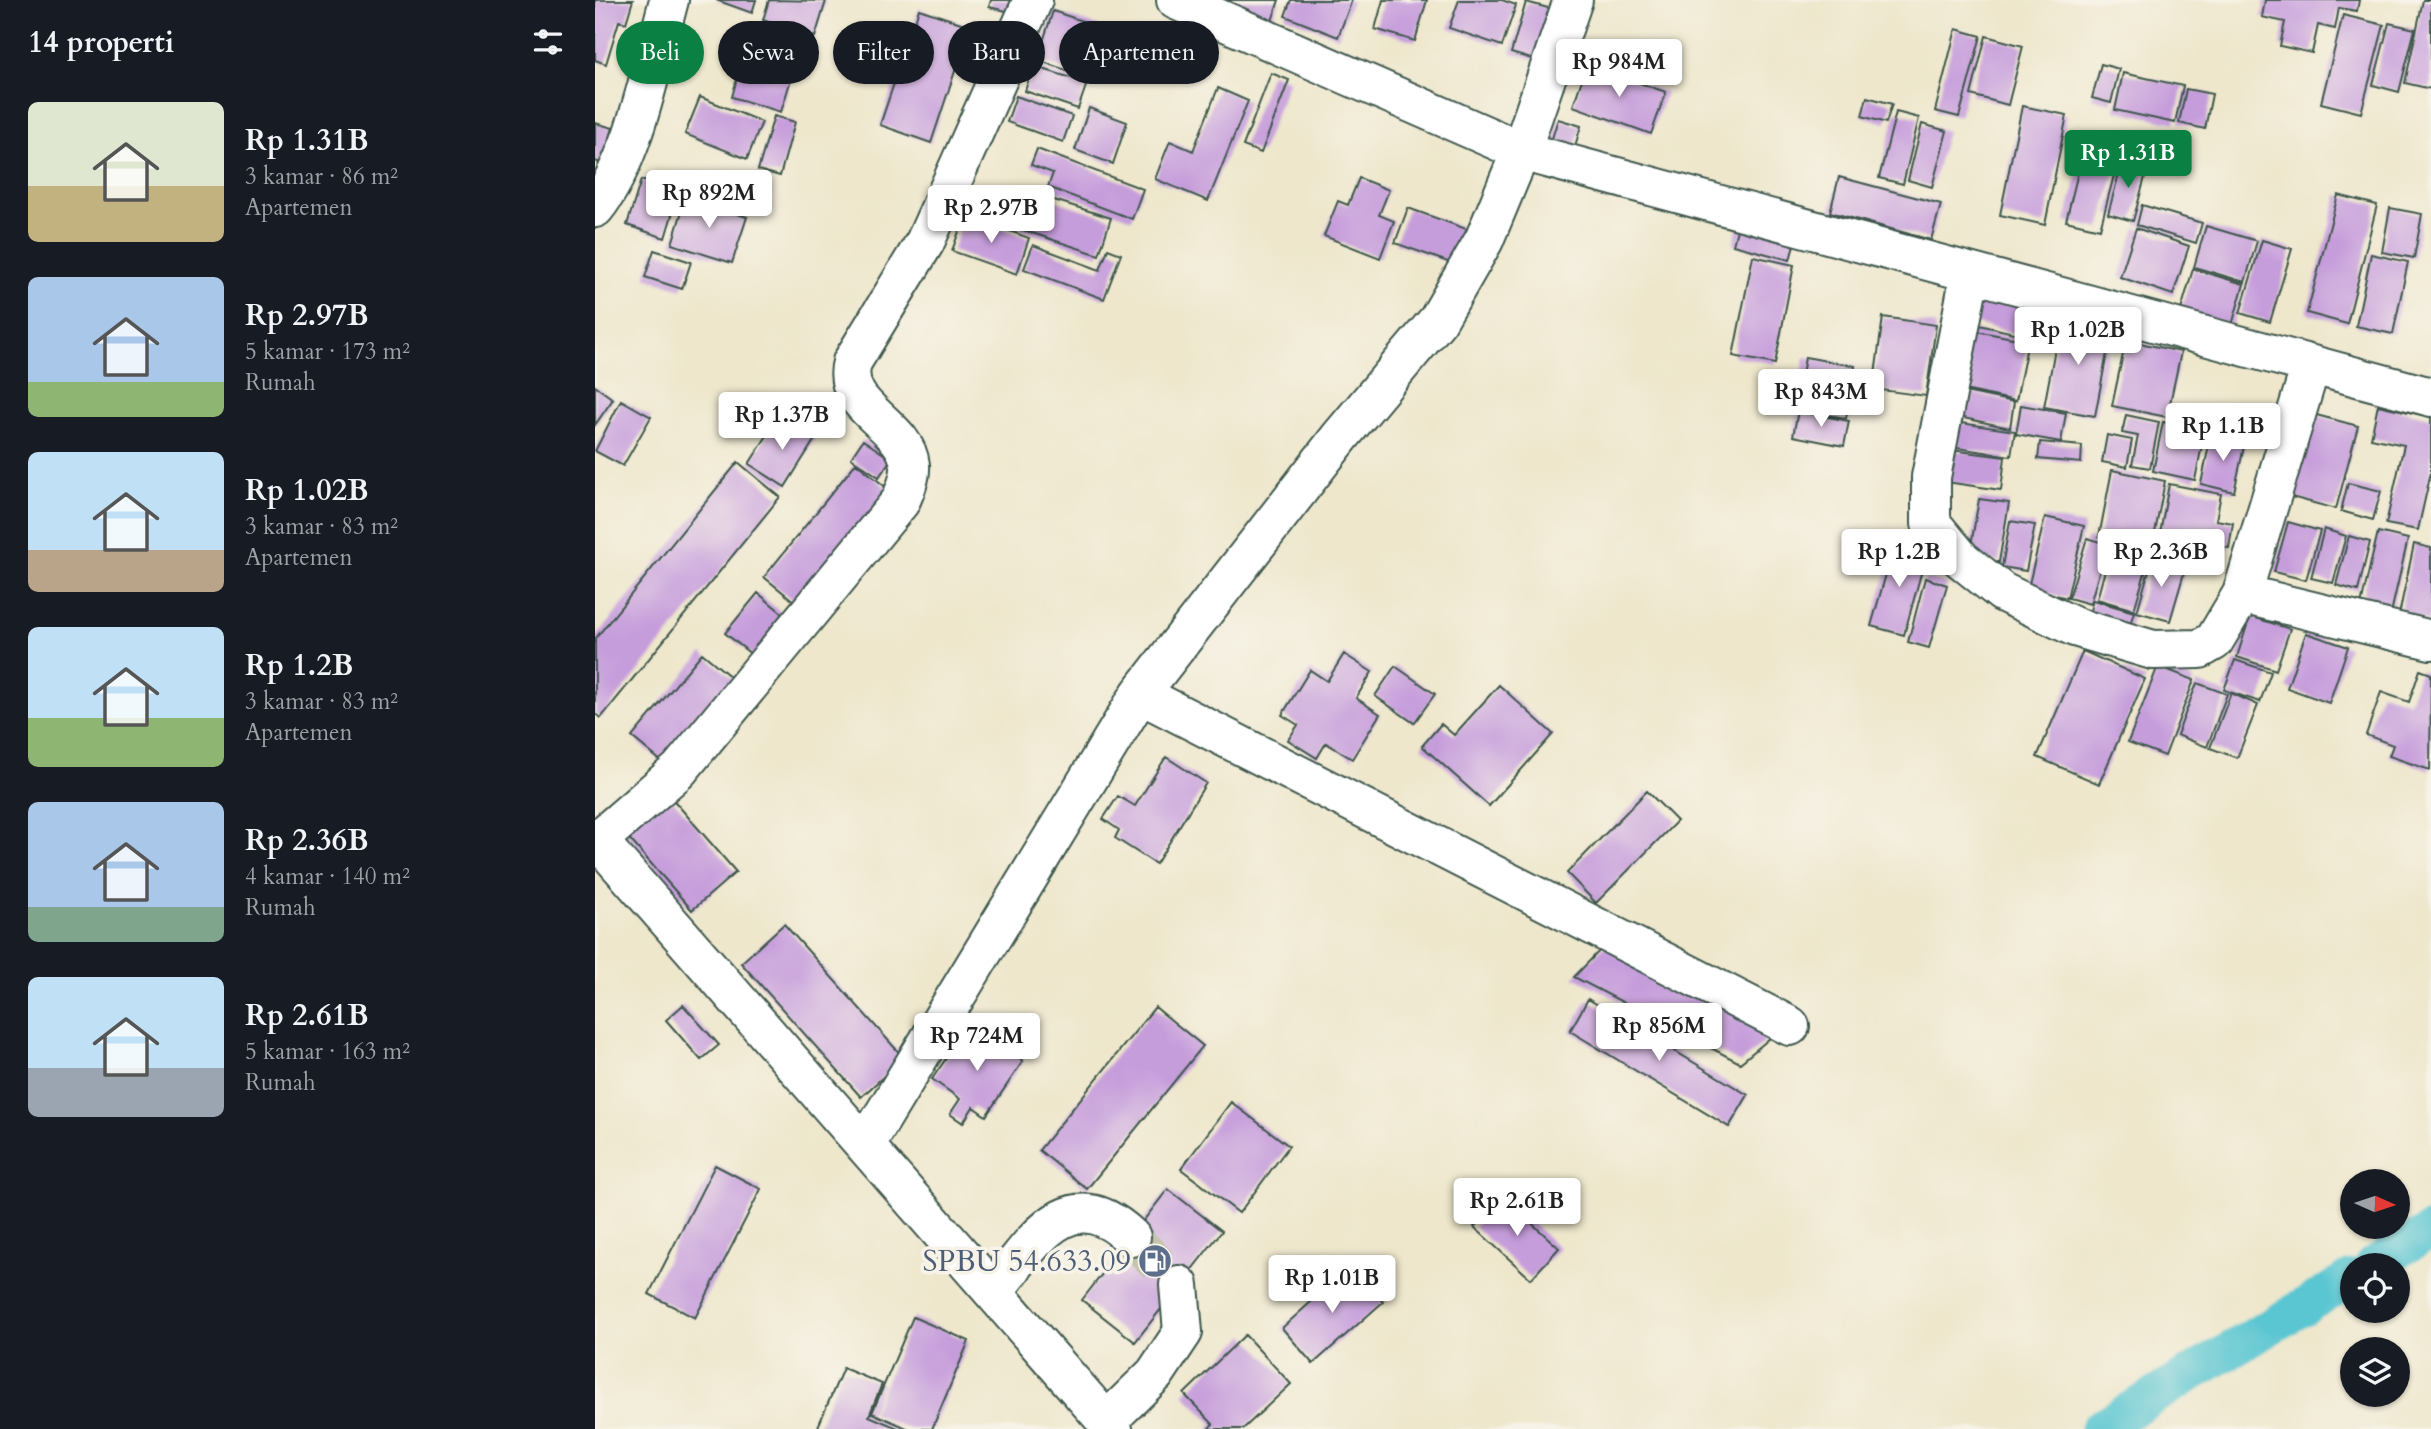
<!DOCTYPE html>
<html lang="id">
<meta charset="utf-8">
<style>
body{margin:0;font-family:Cardo,serif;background:#242831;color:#f1f3f6;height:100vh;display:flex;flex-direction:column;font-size:26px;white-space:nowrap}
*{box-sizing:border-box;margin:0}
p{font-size:23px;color:#9ea1a6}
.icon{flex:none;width:38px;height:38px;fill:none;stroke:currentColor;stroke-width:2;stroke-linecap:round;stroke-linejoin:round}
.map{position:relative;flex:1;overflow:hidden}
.drawer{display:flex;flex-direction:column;background:#171b24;width:595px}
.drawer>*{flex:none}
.banner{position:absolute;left:21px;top:21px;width:665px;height:63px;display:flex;gap:14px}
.needle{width:46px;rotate:93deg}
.buttons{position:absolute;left:1745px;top:1169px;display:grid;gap:14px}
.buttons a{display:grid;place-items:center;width:70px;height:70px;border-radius:50%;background:#171b24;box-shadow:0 2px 5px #0004;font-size:35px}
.price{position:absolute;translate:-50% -60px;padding:0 16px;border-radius:7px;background:#fff;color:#222;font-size:23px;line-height:46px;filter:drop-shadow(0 2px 4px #0008)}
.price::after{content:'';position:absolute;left:50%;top:42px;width:21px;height:16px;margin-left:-10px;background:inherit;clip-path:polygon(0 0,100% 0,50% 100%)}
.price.active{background:#0b8043;color:#fff}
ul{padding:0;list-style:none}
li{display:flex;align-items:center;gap:21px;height:175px;padding:0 28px}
li span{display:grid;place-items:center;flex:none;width:196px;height:140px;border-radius:10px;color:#555}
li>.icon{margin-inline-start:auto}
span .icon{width:84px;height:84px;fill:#fffc;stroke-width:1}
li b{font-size:30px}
h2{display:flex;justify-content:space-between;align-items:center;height:84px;padding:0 28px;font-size:30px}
.chip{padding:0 24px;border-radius:32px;background:#171b24;box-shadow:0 2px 5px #0004;font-size:24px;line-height:63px}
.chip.active{background:#0b8043;color:#fff}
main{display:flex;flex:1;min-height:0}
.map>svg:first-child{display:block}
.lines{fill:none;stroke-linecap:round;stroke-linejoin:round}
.canal{stroke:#5ac6d2;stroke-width:37}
.building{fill:#c69ddb}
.minor-tunnel{stroke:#c5c5ae;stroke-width:38;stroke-dasharray:38 19;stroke-linecap:butt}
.minor-casing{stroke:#3e564b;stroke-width:42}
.major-casing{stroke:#3e564b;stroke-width:42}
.minor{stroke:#fff;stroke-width:38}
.major{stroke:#fff;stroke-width:38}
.labels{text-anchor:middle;stroke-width:7;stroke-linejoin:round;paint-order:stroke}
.service-label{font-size:30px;fill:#4e5e75;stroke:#f7f3e8;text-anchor:end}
</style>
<main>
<section class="drawer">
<h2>14 properti<svg class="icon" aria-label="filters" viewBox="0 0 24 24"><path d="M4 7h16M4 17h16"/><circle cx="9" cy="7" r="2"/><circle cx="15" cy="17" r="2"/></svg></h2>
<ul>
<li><span style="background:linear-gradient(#dfe7d0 60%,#c2b280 0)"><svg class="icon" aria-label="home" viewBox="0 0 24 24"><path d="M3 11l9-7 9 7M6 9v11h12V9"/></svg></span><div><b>Rp 1.31B</b><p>3 kamar · 86 m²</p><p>Apartemen</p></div></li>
<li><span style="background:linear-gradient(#a9c7e8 75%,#8fb573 0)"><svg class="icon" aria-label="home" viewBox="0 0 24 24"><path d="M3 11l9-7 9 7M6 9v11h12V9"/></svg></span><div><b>Rp 2.97B</b><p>5 kamar · 173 m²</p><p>Rumah</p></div></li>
<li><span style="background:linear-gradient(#bfe0f5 70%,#b9a48a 0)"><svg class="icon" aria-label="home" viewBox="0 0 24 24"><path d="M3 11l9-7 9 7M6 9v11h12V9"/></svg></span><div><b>Rp 1.02B</b><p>3 kamar · 83 m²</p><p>Apartemen</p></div></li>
<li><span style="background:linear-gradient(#bfe0f5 65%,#8fb573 0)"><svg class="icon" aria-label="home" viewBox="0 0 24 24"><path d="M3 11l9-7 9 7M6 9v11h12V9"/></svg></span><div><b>Rp 1.2B</b><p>3 kamar · 83 m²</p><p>Apartemen</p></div></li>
<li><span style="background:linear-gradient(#a9c7e8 75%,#7fa58c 0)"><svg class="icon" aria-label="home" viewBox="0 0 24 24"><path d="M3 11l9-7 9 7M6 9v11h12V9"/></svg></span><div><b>Rp 2.36B</b><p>4 kamar · 140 m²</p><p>Rumah</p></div></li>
<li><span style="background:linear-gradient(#bfe0f5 65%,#9aa5b1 0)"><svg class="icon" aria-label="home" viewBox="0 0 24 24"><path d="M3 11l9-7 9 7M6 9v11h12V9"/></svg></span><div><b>Rp 2.61B</b><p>5 kamar · 163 m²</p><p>Rumah</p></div></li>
</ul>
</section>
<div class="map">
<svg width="1836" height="1429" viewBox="0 0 1836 1429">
<rect width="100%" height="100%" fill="#f7f3e8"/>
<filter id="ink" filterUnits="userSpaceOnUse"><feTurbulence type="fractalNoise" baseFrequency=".0143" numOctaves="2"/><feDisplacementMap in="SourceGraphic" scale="14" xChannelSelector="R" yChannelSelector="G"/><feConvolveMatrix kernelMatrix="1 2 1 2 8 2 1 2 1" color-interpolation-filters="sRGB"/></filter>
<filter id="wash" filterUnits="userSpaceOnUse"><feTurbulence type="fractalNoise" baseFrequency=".00686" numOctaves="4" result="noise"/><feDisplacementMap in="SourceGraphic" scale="28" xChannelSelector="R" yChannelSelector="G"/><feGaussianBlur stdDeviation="1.57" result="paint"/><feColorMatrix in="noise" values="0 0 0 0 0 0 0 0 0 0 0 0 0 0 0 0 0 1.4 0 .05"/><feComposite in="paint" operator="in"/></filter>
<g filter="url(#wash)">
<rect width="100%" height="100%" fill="#eee7cc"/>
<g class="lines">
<!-- canal -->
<path class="canal" d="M1778 1265 1836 1231
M1503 1429 1757 1278"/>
</g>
<g id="blocks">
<!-- building -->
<path class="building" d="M0 0H38L31 23 24 21 11 64 0 60Z
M121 0H161L157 13Z
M174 0 231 1 220 37 168 20Z
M396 0H433L429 15 394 7Z
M607 0H684L676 24Z
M696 0H757L743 37 690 16Z
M788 0H832L820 41 780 29Z
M864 0H907L921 5 907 46 854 28Z
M1670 0H1764L1762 11 1744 8 1740 29 1723 25 1717 53 1685 46 1690 22 1667 17Z
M1828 0H1836V89L1810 83Z
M931 2 964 11 950 63 916 53Z
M324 9 375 26 336 143 285 125Z
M458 11 511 29 494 78 442 60Z
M1748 15 1789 25 1766 113 1726 103Z
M1794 23 1820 29 1804 92 1778 85Z
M1361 29 1386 36 1364 117 1340 111Z
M1391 36 1428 46 1413 105 1376 95Z
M146 64 196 79 186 112 137 97Z
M1506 64 1524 69 1516 103 1497 98Z
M992 65 1071 92 1056 134 978 106Z
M438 66 492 83 483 109 430 91Z
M676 73 694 80 666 153 648 146Z
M1528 73 1588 86 1580 123 1520 110Z
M623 88 653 101 613 201 560 179 575 141 598 151Z
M1591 89 1617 94 1610 129 1584 123Z
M421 96 477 116 468 142 412 122Z
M105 97 167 122 152 159 90 134Z
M1272 97 1297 104 1291 123 1267 116Z
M1427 106 1472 115 1450 225 1405 215Z
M494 108 532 122 518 164 480 150Z
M1301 112 1324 118 1308 184 1284 178Z
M179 116 200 122 185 176 163 170Z
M963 119 986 126 978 153 955 145Z
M0 123 18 128 8 164 0 161Z
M1327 124 1352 131 1337 187 1313 180Z
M1489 148 1524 156 1505 229 1471 221Z
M442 149 548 189 537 219 453 187 458 173 436 165Z
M1528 159 1553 166 1538 221 1513 214Z
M1244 177 1346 204 1336 240 1235 212Z
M764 178 794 190 784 215 799 221 785 258 729 236 743 201 753 205Z
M46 180 84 192 70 238 32 225Z
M437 193 516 218 504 255 425 229Z
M1743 195 1782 205 1752 324 1712 313Z
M91 198 152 217 137 263 77 244Z
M1547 205 1607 223 1601 243 1542 225Z
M813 208 877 231 864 266 800 243Z
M1795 208 1827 214 1819 258 1787 252Z
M370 215 434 238 422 274 357 251Z
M1145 218 1202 233 1195 260 1138 245Z
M1611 226 1662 241 1650 282 1599 267Z
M1541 228 1594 246 1578 295 1525 277Z
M1667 240 1697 249 1675 322 1645 313Z
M438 245 505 270 513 249 526 254 509 299 429 269Z
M59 250 96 262 87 289 50 277Z
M1776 254 1813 262 1798 334 1761 326Z
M1158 256 1199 265 1180 364 1138 356Z
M1598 269 1649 284 1637 325 1586 310Z
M1380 287 1439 301 1431 336 1372 322Z
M1288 317 1341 325 1331 396 1278 389Z
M1466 317 1517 327 1500 416 1449 407Z
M1376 330 1433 341 1421 401 1365 389Z
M1531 340 1586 352 1572 417 1517 406Z
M1210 357 1260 366 1251 418 1201 410Z
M0 386 18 399 0 425Z
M1356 389 1419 402 1415 428 1350 414Z
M26 400 56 417 28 466 0 451Z
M1426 405 1471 413 1466 442 1421 434Z
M1783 405 1836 417V472L1823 530 1791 524 1809 445 1776 438Z
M1203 411 1254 421 1249 446 1198 436Z
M1710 412 1763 426 1741 509 1689 495Z
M1531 415 1564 422 1555 468 1537 465 1543 436 1527 433Z
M184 417 220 439 190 487 154 464Z
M1359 422 1420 431 1416 456 1355 447Z
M1568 422 1610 430 1600 480 1558 471Z
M1512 435 1537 440 1532 467 1507 462Z
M1616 435 1650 442 1639 492 1606 484Z
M268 440 296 459 284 477 256 458Z
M1445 442 1487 446 1486 463 1443 459Z
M1356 450 1410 457 1406 490 1351 482Z
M143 462 185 497 6 718 0 714V639Z
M261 463 303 497 211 611 169 577Z
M1517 470 1570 481 1557 548 1504 537Z
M1753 483 1786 491 1778 520 1746 511Z
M1574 484 1626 494 1621 520 1638 523 1634 548 1616 544 1614 555 1563 545Z
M1384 499 1414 503 1404 562 1374 557Z
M1450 517 1489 526 1472 598 1433 588Z
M1415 521 1440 525 1431 571 1407 567Z
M1693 522 1725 531 1711 580 1679 572Z
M1729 529 1751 536 1738 583 1716 578Z
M1783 532 1813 539 1796 613 1766 605Z
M1754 536 1775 542 1763 591 1741 585Z
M1492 538 1512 544 1495 604 1474 598Z
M1300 543 1332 552 1309 635 1276 626Z
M1819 544 1836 548V622L1804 615Z
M1517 545 1555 556 1539 610 1502 599Z
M1558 556 1591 566 1575 621 1542 612Z
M1330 578 1352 585 1334 648 1313 642Z
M163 593 199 623 167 663 130 633Z
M1498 600 1539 612 1532 634 1492 621Z
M1655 616 1695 629 1681 670 1642 657Z
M1711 633 1753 647 1734 703 1692 688Z
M1488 651 1550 679 1504 784 1442 757Z
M107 653 149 688 79 772 37 737Z
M749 654 777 672 761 698 785 714 757 759 731 743 722 758 693 740 703 725 687 715 715 670 732 681Z
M1640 660 1676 672 1665 702 1629 690Z
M800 666 840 694 819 723 780 696Z
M1563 666 1599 680 1570 756 1533 742Z
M1825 670 1836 674 1835 770 1794 756 1798 745 1771 735 1786 692 1814 702Z
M1602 683 1632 694 1612 747 1582 735Z
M904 685 958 734 894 806 827 746 846 724 859 735Z
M1636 693 1663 705 1642 758 1615 748Z
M571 757 611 783 561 864 520 838 524 830 508 819 523 796 540 806Z
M68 788 141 872 97 910 23 826Z
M1052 791 1082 821 1001 903 972 873Z
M189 924 309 1058 266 1097 146 963Z
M1009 946 1180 1034 1145 1063 979 977Z
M993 999 1153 1095 1134 1127 975 1031Z
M88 1005 124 1045 106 1060 71 1020Z
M560 1007 608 1046 492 1189 444 1150Z
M375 1024 428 1061 391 1116 378 1107 368 1123 355 1114 365 1099 337 1079Z
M636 1102 694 1146 644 1213 586 1169Z
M120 1165 166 1189 100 1318 54 1294Z
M573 1189 627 1231 540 1342 487 1300Z
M907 1196 964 1248 936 1279 879 1227Z
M756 1266 788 1302 718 1364 687 1328Z
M318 1317 374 1341 337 1429H314L277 1413Z
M650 1335 696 1384 648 1429H613L618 1424 589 1394Z
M248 1368 287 1384 274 1416 305 1429H222Z"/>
</g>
</g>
<g filter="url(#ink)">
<use href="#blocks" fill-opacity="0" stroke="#3e564b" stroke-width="2"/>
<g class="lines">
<!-- minor-tunnel -->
<path class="minor-tunnel" d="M536 1237 584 1285"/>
<!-- minor casing -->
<g class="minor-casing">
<path id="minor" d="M581 0 926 151 1836 397
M0 208C40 159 57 62 74 0
M1375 274 1336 477V523L1366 559 1407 592 1480 627 1558 650 1605 649 1619 641 1647 594 1716 365
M1647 594 1836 640
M545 694 1195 1026
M3 840 84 770 305 502C310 491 316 477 315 465 310 422 244 409 257 362L330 242 438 0
M271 1144 545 694 745 437 843 320 889 240 926 151 978 0
M399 1291C438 1243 473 1178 536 1237
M512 1421 560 1374 588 1332 584 1285"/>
</g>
<!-- major casing -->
<g class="major-casing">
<path id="major" d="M0 837 518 1429"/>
</g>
<!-- minor -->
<use href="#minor" class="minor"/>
<!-- major -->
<use href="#major" class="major"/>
</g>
</g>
<!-- icons -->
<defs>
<g id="fuel-disc" transform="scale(1.75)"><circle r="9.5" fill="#5c6f8a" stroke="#f7f3e8"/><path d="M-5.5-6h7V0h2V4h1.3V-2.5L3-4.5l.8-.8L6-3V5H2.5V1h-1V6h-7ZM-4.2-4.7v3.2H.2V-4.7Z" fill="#fff"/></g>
</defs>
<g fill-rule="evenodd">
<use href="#fuel-disc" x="560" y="1261"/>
</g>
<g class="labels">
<!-- service labels -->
<g class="service-label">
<text x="536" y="1271">SPBU 54.633.09</text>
</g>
</g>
</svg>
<div class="buttons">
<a><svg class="needle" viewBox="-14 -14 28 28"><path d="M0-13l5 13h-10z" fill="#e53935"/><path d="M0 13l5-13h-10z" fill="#9ea1a6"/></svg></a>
<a><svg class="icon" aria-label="locate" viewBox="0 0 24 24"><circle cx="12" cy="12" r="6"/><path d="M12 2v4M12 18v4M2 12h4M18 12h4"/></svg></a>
<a><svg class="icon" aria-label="layers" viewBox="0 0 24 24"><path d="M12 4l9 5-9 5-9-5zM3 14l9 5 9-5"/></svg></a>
</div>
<b class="price" style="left:1024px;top:99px">Rp 984M</b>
<b class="price active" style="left:1533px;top:190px">Rp 1.31B</b>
<b class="price" style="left:114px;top:230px">Rp 892M</b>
<b class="price" style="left:396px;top:245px">Rp 2.97B</b>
<b class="price" style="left:1483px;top:367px">Rp 1.02B</b>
<b class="price" style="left:1226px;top:429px">Rp 843M</b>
<b class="price" style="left:187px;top:452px">Rp 1.37B</b>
<b class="price" style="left:1628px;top:463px">Rp 1.1B</b>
<b class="price" style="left:1304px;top:589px">Rp 1.2B</b>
<b class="price" style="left:1566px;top:589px">Rp 2.36B</b>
<b class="price" style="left:1064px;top:1063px">Rp 856M</b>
<b class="price" style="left:382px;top:1073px">Rp 724M</b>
<b class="price" style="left:922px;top:1238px">Rp 2.61B</b>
<b class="price" style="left:737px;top:1315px">Rp 1.01B</b>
<div class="banner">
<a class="chip active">Beli</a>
<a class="chip">Sewa</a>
<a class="chip">Filter</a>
<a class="chip">Baru</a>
<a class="chip">Apartemen</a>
</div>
</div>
</main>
